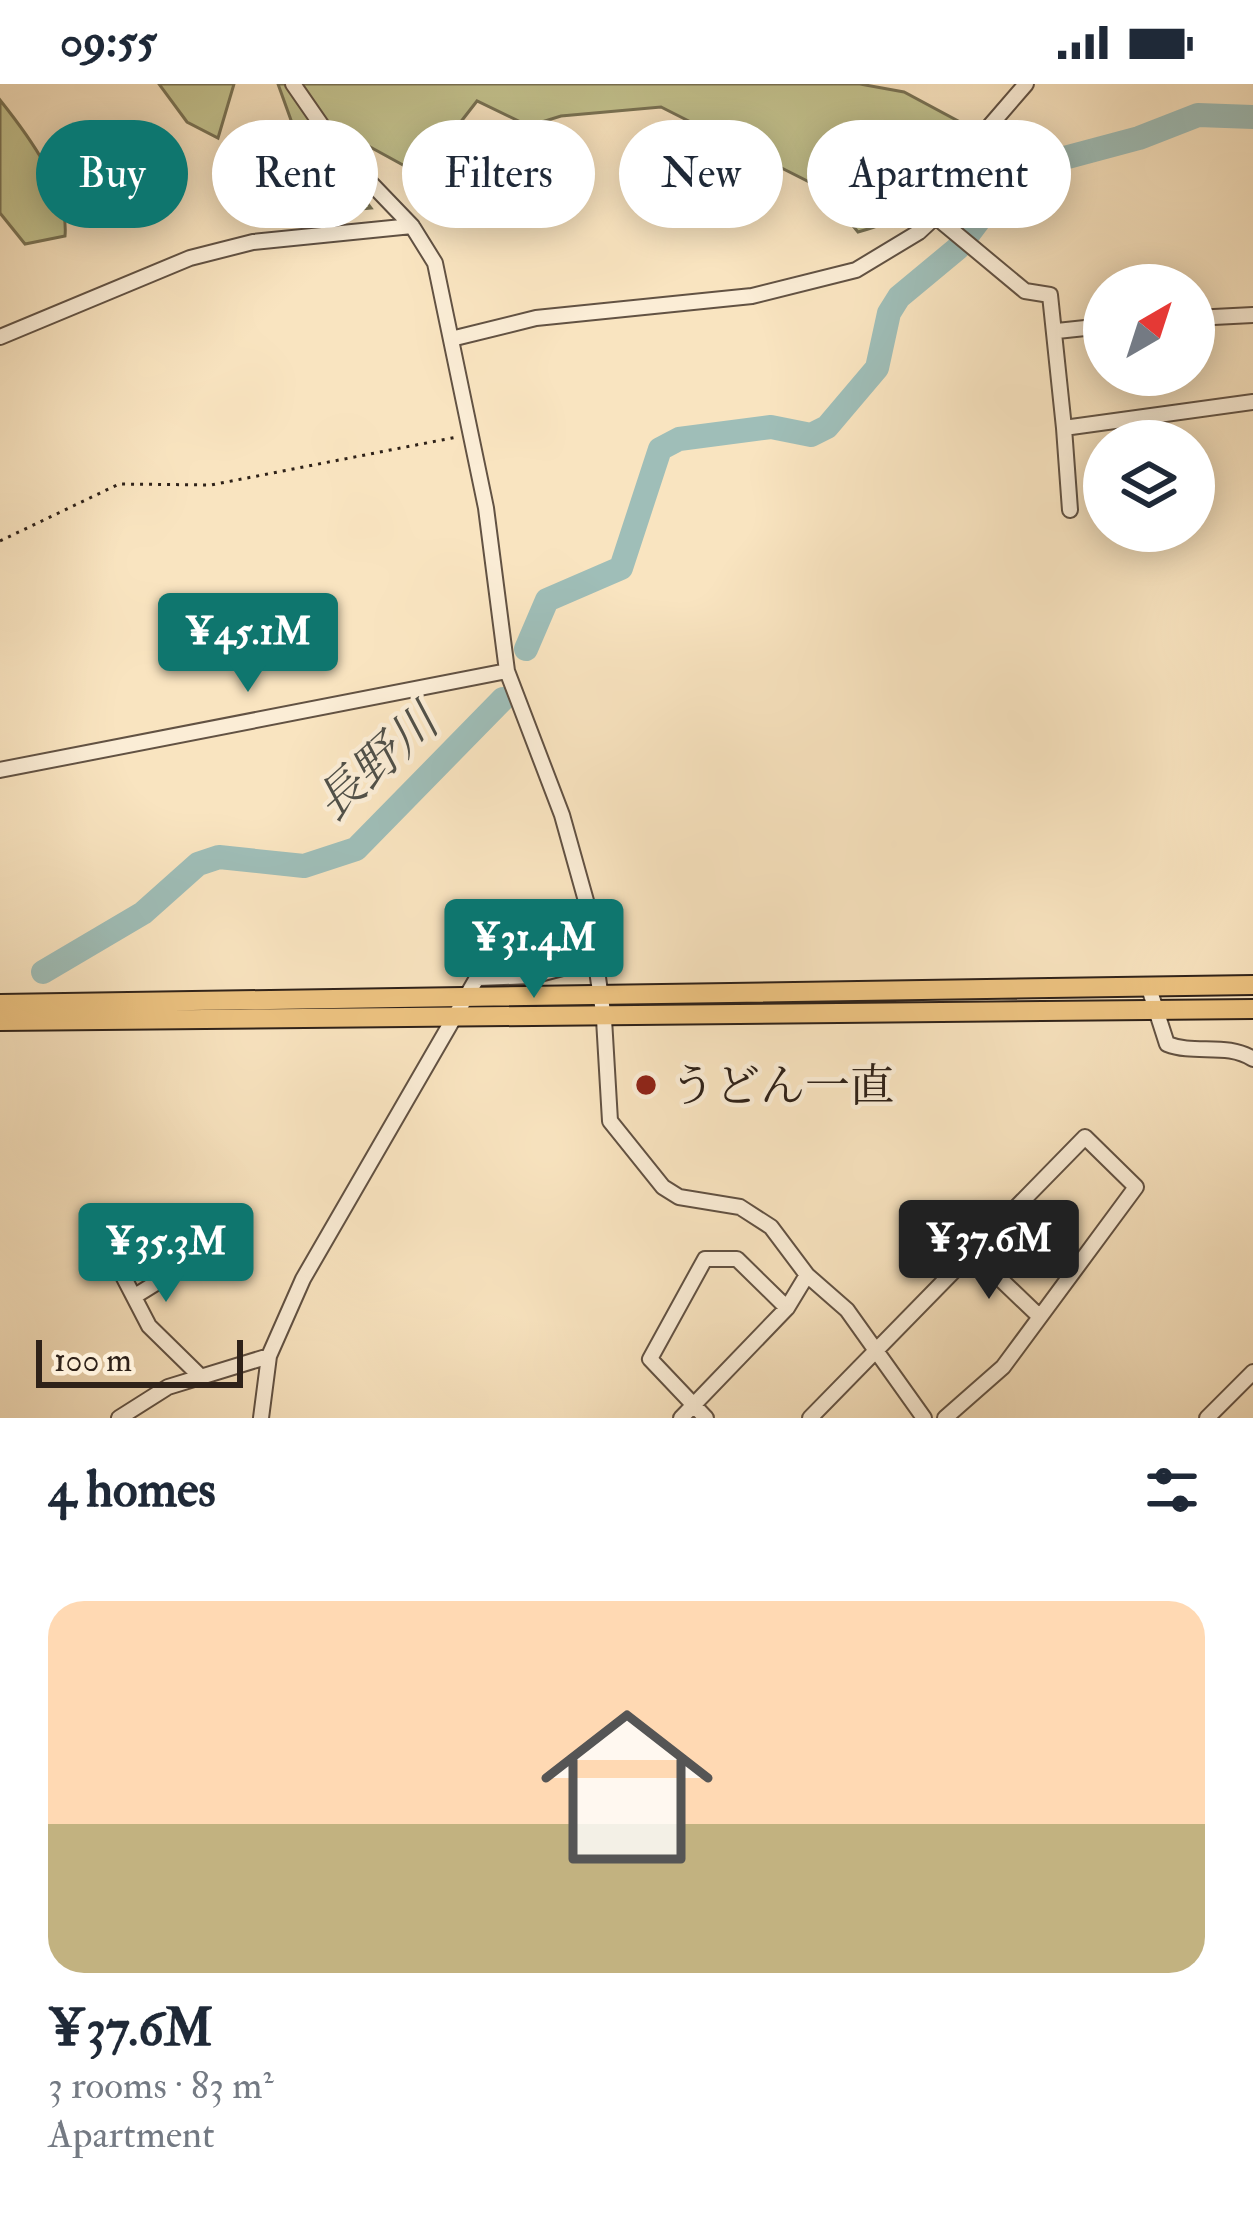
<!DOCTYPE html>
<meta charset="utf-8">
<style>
body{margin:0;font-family:"IM FELL Double Pica","Noto Serif JP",serif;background:#f2f2f3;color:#1f2937;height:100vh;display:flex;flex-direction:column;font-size:45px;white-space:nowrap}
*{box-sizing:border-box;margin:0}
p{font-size:39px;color:#747a83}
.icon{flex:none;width:66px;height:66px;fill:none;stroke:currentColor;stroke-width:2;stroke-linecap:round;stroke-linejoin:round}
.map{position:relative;height:1334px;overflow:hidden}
.panel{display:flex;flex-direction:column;background:#fff;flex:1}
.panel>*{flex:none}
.guide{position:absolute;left:36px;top:36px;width:1182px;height:108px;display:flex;gap:24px}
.needle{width:78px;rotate:39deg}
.controls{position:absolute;left:1083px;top:180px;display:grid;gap:24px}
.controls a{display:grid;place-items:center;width:132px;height:132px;border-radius:50%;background:#fff;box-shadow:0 6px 30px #0003;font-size:60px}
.scale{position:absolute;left:36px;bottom:30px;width:207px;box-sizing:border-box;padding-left:12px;border:6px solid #2f2219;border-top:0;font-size:33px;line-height:42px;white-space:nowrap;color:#2f2219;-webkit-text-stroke:9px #fbedd6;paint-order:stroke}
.price{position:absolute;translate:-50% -102px;padding:0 27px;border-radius:12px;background:#0f766e;color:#fff;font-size:39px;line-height:78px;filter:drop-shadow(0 3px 6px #0008)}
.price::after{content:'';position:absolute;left:50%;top:72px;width:36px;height:27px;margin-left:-18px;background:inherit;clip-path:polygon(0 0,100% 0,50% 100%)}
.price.on{background:#222;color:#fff}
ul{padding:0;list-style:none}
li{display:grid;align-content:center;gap:24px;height:636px;padding:0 48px}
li+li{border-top:3px solid #e0e1e3}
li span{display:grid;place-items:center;height:372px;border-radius:36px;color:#555}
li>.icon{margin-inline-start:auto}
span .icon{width:216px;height:216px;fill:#fffc;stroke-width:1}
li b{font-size:51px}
h2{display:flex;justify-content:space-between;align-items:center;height:144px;padding:0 48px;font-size:51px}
.chip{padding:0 42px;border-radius:54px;background:#fff;box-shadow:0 6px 30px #0003;font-size:42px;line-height:108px}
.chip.on{background:#0f766e;color:#fff}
.status{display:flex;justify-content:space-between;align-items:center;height:84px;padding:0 60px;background:#fff;direction:ltr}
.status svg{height:33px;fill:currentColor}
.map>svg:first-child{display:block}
.green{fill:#c3c28e;stroke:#797254;stroke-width:3}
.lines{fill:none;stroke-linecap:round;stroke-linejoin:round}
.river{stroke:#9fbeb8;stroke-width:24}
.minor-casing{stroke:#625243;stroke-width:18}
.major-casing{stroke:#2f2219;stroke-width:22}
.path{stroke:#2f2219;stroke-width:3;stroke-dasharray:3 6;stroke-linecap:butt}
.minor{stroke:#fbedd6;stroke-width:14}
.major{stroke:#ecc280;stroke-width:18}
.poi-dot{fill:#8f2418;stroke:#fbedd6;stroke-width:4.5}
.labels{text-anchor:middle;stroke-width:9;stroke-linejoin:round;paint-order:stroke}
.poi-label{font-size:45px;fill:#2f2219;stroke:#fbedd6;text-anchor:start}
.water-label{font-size:48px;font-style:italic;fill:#515149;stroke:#fbedd6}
</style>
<div class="status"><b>09:55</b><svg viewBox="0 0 49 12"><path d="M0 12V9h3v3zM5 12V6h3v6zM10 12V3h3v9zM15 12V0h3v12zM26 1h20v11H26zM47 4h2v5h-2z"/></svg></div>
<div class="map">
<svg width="1253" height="1334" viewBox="0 0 1253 1334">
<rect width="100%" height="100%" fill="#f9e4c0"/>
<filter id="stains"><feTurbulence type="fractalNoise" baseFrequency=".00167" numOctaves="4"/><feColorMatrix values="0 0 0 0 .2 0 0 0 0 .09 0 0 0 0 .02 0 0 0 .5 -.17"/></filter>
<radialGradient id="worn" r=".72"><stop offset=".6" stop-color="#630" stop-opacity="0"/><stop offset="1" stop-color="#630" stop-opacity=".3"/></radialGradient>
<!-- green -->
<path class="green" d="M159 0H234L218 54 187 38Z
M278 0H860L904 8 973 45 975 55C931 100 926 130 858 148L823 105 661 23 561 32 529 42 477 17 442 62 434 98 361 58 345 89 371 124 247 136 231 122V101L293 108 305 75Z
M0 16C28 51 69 106 65 152L25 160 0 129Z"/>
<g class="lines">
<!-- river -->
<path class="river" d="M526 565 547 516 621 484 660 365 679 355 771 343 811 351 827 343 877 284 889 229 899 213 958 164 1016 87 1139 54 1198 31 1253 33
M43 888 143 829 198 780 219 773 304 782 356 765 503 615"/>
<!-- minor casing -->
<g class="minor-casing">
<path id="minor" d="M293 0 338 65 412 142 435 179 486 424 507 587 562 731 588 824 604 935 610 1037 663 1103 679 1113 740 1123 771 1143 807 1191 847 1226 924 1334
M936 133 1025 207 1050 211 1064 344
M1194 234 1253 231
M1057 247 1104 242
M0 253 190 174 253 158 412 142
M451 255 536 234 752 212 856 186 919 148 947 122 988 44 1026 0
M1070 426 1064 344 1253 318
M0 686 507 587
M1148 901 1167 960C1195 971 1227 958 1253 975
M109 1165 149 1242 200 1292
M971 1167 1040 1233
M135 1212 169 1191 229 1137
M119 1334 168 1303 269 1272
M261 1334 269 1272 303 1195 477 894 532 892 597 875
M681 1334 787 1224 807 1191
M706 1334 650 1275 705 1175H737L787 1224
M810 1334 1085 1053 1136 1103 1003 1283 945 1334
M1207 1334 1253 1288"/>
</g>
<!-- major casing -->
<g class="major-casing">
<path id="major" d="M0 920 1253 901
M0 937 1253 925"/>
</g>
<!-- path -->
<path class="path" d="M0 457 119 400 211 401 457 353"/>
<!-- minor -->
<use href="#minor" class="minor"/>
<!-- major -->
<use href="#major" class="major"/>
</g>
<!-- markers -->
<circle class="poi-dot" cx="646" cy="1001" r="12"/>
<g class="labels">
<!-- poi labels -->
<g class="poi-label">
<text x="670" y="1017">うどん一直</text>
</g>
<!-- water labels -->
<g class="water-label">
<text transform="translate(376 678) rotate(-42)" y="17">長野川</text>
</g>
</g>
<rect width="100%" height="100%" filter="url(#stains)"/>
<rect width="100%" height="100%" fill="url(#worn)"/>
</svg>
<div class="controls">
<a><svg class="needle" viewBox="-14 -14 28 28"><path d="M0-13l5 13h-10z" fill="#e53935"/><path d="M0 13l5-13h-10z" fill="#747a83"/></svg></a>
<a><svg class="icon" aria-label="layers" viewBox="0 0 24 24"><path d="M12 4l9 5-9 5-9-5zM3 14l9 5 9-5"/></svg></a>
</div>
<div class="scale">100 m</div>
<b class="price" style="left:248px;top:611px">¥45.1M</b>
<b class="price" style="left:534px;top:917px">¥31.4M</b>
<b class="price on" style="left:989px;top:1218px">¥37.6M</b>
<b class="price" style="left:166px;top:1221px">¥35.3M</b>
<div class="guide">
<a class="chip on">Buy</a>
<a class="chip">Rent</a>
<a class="chip">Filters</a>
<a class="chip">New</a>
<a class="chip">Apartment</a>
</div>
</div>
<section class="panel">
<h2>4 homes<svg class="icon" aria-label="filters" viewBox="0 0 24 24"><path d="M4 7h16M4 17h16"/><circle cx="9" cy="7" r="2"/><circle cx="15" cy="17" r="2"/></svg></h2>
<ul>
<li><span style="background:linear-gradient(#ffd9b3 60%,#c2b280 0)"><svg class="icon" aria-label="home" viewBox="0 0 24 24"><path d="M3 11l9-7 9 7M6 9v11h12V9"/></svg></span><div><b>¥37.6M</b><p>3 rooms · 83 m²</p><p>Apartment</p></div></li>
</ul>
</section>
